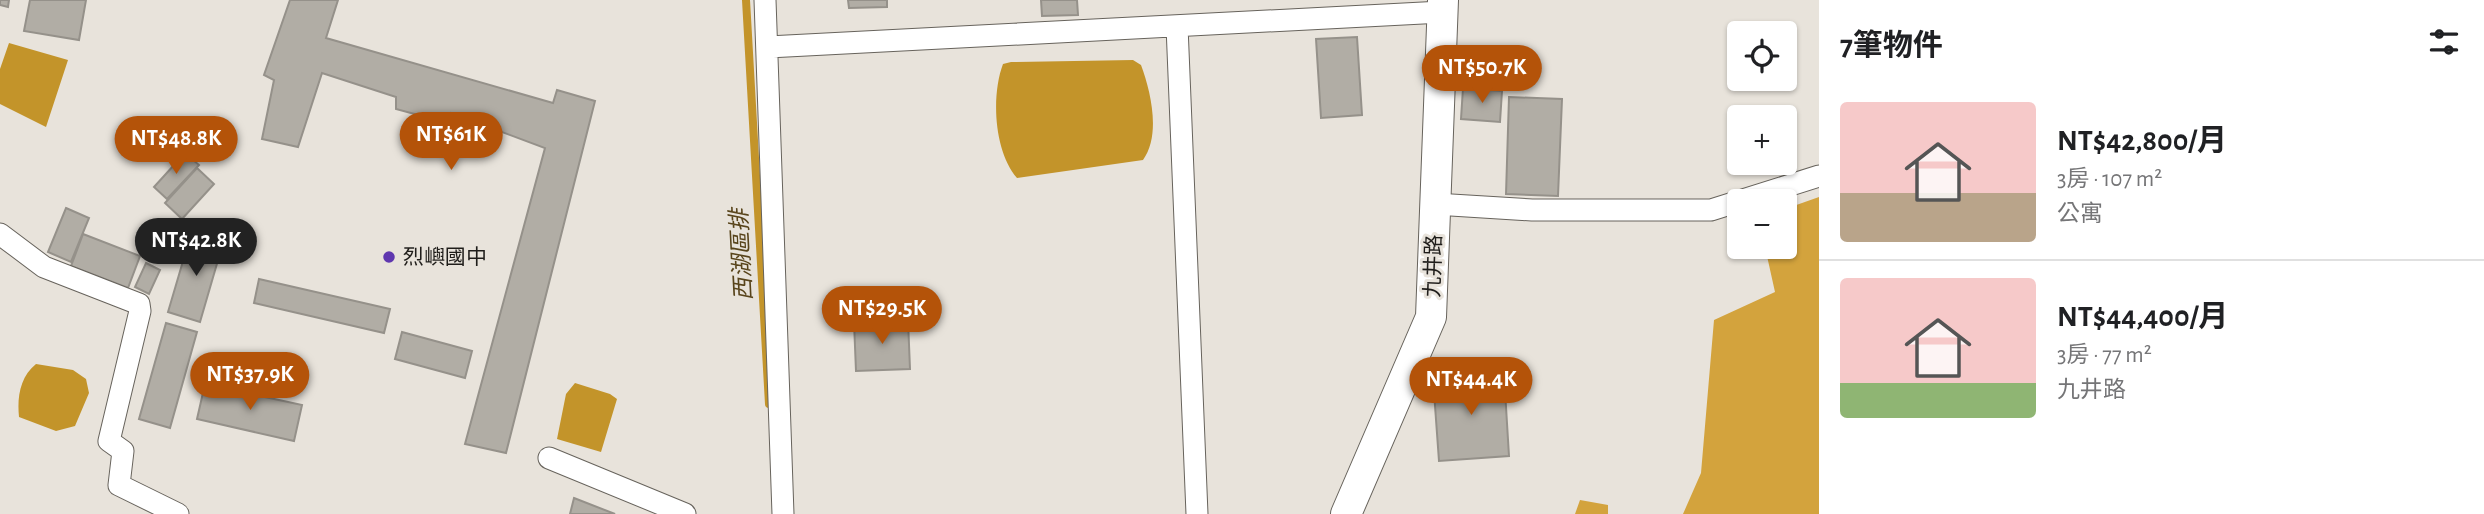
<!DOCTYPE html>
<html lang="zh-TW">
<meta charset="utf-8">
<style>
body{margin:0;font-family:"Alegreya Sans","Noto Sans TC",sans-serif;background:#f2f2f2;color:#202124;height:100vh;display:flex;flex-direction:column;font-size:26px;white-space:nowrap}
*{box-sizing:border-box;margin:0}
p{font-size:23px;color:#757577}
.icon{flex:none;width:38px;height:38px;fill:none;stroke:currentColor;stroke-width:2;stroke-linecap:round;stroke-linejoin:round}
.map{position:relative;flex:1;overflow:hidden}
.side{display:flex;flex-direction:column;background:#fff;width:665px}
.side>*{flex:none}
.controls{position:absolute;left:1727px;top:21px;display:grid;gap:14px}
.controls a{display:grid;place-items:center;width:70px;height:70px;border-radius:7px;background:#fff;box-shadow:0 2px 5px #0004;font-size:35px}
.price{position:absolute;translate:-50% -60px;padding:0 16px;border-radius:24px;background:#b45309;color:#fff;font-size:23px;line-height:46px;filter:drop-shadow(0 2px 4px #0008)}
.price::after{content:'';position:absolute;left:50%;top:42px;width:21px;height:16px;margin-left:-10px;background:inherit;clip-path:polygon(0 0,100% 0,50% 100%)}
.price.current{background:#222;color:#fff}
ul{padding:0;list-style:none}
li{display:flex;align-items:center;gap:21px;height:175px;padding:0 21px}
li+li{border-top:2px solid #e0e0e0}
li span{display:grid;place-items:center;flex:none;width:196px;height:140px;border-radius:7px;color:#555}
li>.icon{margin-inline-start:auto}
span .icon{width:84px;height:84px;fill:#fffc;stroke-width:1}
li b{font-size:30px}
h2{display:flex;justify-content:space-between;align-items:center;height:84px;padding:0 21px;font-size:30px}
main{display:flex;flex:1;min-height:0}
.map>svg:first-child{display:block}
.forest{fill:#d3a33d}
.water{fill:#c3942a}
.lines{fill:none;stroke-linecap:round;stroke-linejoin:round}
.stream{stroke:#c3942a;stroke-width:8}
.building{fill:#b1ada5;stroke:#95918a;stroke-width:2}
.street-casing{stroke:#67635c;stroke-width:23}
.secondary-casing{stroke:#67635c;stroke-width:32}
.street{stroke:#fff;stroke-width:21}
.secondary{stroke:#fff;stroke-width:30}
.poi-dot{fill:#5f37af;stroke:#e8e3db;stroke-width:2.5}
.labels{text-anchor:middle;stroke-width:6;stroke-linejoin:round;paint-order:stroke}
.poi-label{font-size:21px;fill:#1f1d1a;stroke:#e8e3db;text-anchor:start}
.street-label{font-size:21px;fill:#1f1d1a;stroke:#e8e3db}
.water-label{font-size:23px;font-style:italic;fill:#58441b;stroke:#e8e3db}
</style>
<main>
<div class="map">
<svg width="1819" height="514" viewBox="0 0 1819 514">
<rect width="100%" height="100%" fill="#e8e3db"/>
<!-- forest -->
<path class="forest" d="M1819 197V514H1683L1701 473 1714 320 1775 292 1765 247H1785V209Z
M1580 500 1608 505V514H1575Z"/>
<!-- water -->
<path class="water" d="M9 43 68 60 46 127 0 104V69Z
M1133 60 1141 65C1151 92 1161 135 1143 160L1017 178C994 151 991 96 1003 64L1011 62Z
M36 364 73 370 86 379 89 393 75 426 56 431 19 417C17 397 20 377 36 364Z
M575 383 610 394 617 399 601 452 557 439 566 394Z"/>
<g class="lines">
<!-- stream -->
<path class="stream" d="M746 0 769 404"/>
</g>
<!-- building -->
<path class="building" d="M0 0H9L8 7 0 5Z
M30 0H86L79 40 24 31Z
M290 0H338L326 38 553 103 557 90 595 101 506 453 465 444 545 148 451 113 448 123 396 109V97L322 73 298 147 262 139 274 80 264 75Z
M848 0H887V7L849 8Z
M1041 0H1077L1078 15 1042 16Z
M1357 37 1362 115 1321 118 1316 39Z
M1463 88 1502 91 1500 122 1461 119Z
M1509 97 1562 99 1558 196 1506 194Z
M185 153 199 165 167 199 154 187Z
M197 168 214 184 182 219 165 203Z
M66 208 89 218 71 262 48 252Z
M83 234 140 256 128 288 71 266Z
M191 234 223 243 200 322 168 312Z
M146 263 160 270 149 294 135 287Z
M259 279 390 309 384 333 254 303Z
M908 320 910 369 856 371 854 322Z
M166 323 197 332 170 428 139 419Z
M402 332 472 351 465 378 395 359Z
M1504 374 1509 456 1439 461 1433 378Z
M205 384 302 405 294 441 197 419Z
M574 498 615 514H570Z"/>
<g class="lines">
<!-- street casing -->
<g class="street-casing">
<path id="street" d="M765 0 783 514
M1177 26 1197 514
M768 47 1442 12
M1435 204 1532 210H1711L1819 176
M0 234 44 267 139 304 140 311 109 441 123 451 119 485 178 514
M549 458 685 514"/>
</g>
<!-- secondary casing -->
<g class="secondary-casing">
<path id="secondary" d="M1346 514 1431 317 1443 0"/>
</g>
<!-- street -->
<use href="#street" class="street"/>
<!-- secondary -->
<use href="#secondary" class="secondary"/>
</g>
<!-- markers -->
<circle class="poi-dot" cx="389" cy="257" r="7"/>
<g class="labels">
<!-- poi labels -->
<g class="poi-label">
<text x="403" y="264">烈嶼國中</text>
</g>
<!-- street labels -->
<g class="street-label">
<text transform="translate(1433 266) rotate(-88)" y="7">九井路</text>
</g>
<!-- water labels -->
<g class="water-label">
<text transform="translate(741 255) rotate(-93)" y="8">西湖區排</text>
</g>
</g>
</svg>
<div class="controls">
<a><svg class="icon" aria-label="locate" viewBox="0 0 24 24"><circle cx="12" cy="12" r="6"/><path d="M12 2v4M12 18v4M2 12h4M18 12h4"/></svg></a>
<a>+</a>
<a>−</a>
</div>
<b class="price" style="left:1482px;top:105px">NT$50.7K</b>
<b class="price" style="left:451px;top:172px">NT$61K</b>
<b class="price" style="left:176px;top:176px">NT$48.8K</b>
<b class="price current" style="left:196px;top:278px">NT$42.8K</b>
<b class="price" style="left:882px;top:346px">NT$29.5K</b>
<b class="price" style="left:250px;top:412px">NT$37.9K</b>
<b class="price" style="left:1471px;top:417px">NT$44.4K</b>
</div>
<section class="side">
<h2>7筆物件<svg class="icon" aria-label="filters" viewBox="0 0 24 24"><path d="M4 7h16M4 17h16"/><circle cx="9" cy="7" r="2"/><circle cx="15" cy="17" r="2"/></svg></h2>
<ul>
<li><span style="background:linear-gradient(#f6c9c9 65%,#b9a48a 0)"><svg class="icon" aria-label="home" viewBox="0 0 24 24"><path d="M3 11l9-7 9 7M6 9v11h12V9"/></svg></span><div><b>NT$42,800/月</b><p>3房 · 107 m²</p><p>公寓</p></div></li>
<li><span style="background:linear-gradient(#f6c9c9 75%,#8fb573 0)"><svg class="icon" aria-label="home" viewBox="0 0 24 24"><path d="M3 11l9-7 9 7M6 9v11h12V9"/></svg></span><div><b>NT$44,400/月</b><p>3房 · 77 m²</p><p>九井路</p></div></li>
</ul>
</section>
</main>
